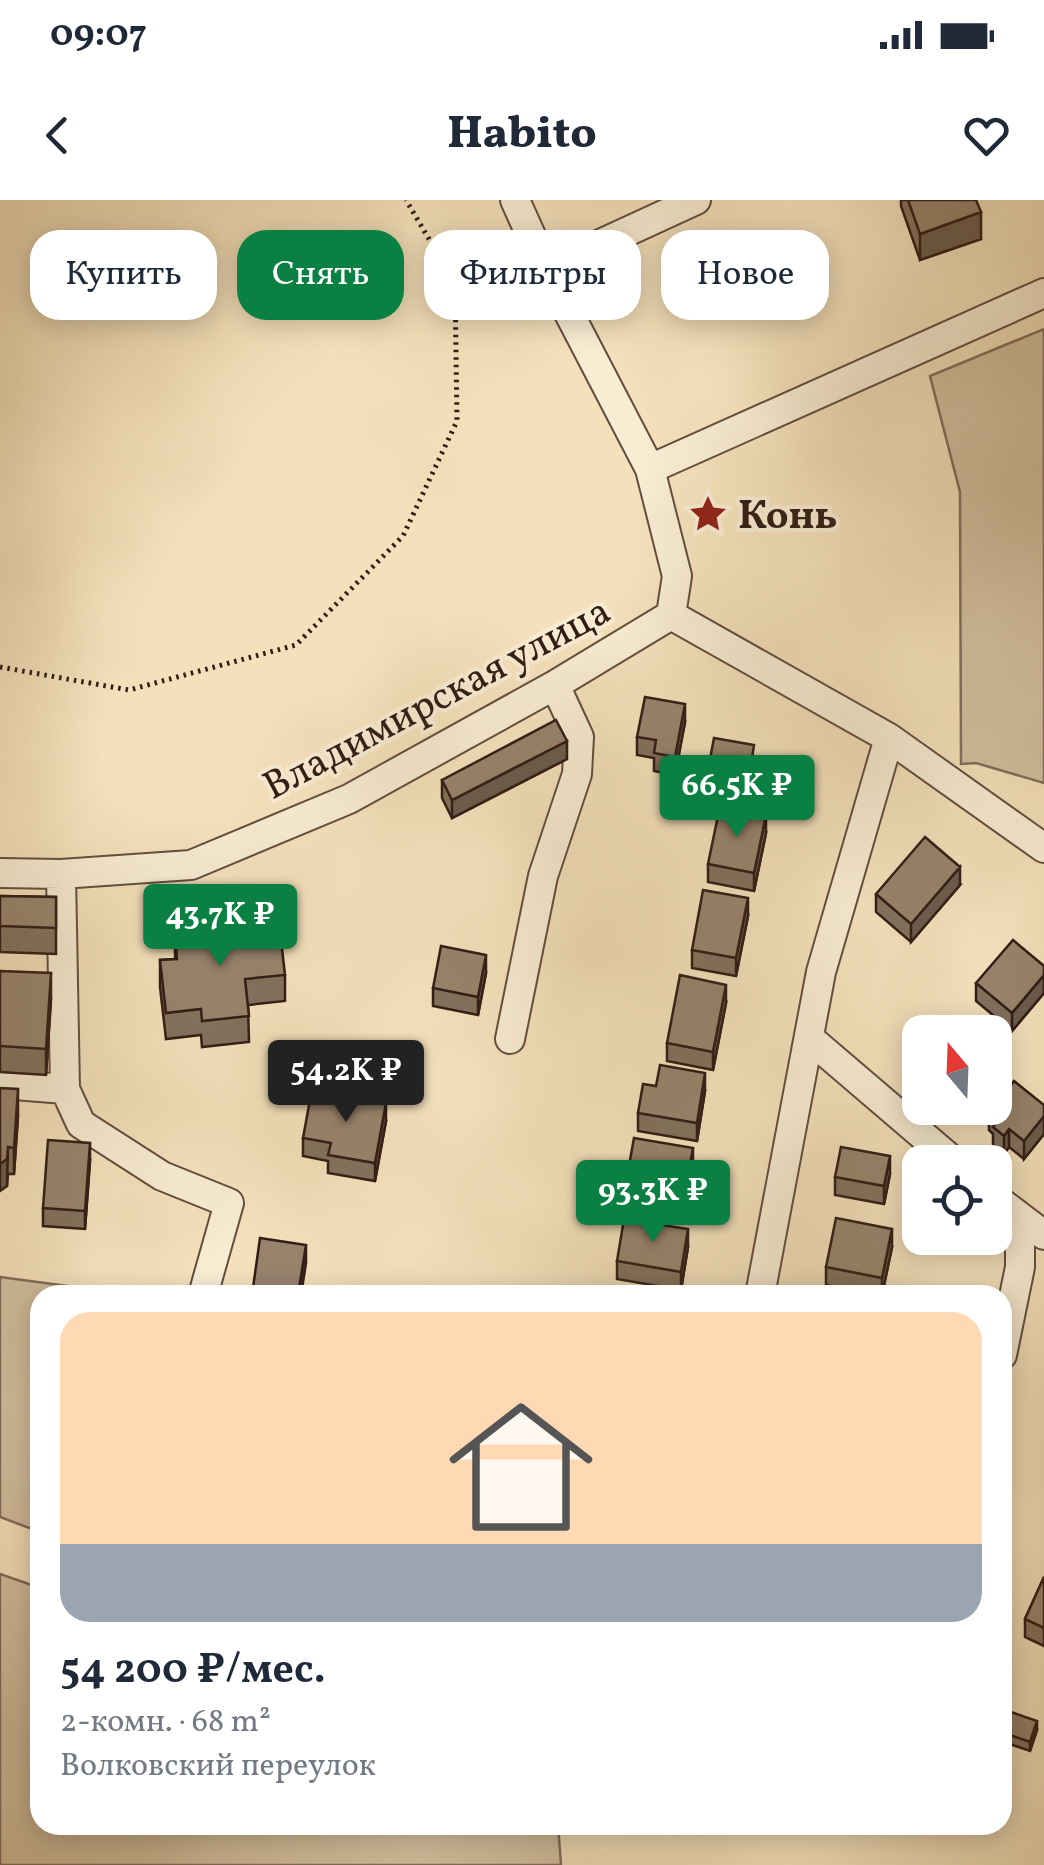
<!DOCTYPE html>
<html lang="ru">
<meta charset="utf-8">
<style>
body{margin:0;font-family:Vollkorn,serif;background:#f6f6f7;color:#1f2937;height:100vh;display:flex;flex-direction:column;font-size:38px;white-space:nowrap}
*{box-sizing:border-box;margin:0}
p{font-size:32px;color:#747a83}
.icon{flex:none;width:55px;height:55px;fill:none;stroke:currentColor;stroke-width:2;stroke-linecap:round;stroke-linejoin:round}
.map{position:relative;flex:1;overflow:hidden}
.sheet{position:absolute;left:30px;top:1085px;width:982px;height:550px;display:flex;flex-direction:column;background:#fff;border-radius:30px;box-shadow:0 5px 25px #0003}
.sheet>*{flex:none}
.hud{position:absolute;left:30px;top:30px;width:985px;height:90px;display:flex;gap:20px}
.needle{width:65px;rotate:341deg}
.buttons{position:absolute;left:902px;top:815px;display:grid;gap:20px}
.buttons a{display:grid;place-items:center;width:110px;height:110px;border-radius:20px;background:#fff;box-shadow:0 5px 25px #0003;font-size:50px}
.price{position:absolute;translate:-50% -85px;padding:0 22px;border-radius:10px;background:#0b8043;color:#fff;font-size:32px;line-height:65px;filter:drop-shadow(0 2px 5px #0008)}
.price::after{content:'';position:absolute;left:50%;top:60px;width:30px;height:22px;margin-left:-15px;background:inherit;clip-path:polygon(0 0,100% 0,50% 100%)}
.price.current{background:#222;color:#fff}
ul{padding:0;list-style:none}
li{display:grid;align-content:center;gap:20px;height:530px;padding:0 30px}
li span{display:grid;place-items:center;height:310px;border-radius:30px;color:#555}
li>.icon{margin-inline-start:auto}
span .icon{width:180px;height:180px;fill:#fffc;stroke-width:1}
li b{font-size:42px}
.chip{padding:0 35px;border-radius:30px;background:#fff;box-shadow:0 5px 25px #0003;font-size:35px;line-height:90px}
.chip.current{background:#0b8043;color:#fff}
.status{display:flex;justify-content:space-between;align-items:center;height:70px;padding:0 50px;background:#fff;direction:ltr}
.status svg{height:28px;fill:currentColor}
header{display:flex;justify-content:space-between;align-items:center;height:130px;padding:0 30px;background:#fff;font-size:45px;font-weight:800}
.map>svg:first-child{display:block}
.green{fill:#d3c0a0;stroke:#826e5a;stroke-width:2.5}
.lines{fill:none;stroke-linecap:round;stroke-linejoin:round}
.minor-casing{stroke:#624e3f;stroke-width:32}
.path{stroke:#321d15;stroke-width:5;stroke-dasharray:2.5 5;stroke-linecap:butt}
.minor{stroke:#f8ecd3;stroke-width:28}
.wall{fill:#82715d;stroke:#321d15;stroke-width:2.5}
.shaded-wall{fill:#6a5c4c;stroke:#321d15;stroke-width:2.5}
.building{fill:#97836c;stroke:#321d15;stroke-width:2.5}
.labels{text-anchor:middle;stroke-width:8;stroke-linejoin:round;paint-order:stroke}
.poi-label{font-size:40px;font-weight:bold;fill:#321d15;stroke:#f8ecd3;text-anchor:start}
.street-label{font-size:40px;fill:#321d15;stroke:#f8ecd3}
</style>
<div class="status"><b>09:07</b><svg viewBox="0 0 49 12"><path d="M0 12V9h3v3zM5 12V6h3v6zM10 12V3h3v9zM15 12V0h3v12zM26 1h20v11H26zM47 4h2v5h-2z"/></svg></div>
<header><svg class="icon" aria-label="back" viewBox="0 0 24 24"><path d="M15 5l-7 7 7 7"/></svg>Habito<svg class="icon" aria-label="heart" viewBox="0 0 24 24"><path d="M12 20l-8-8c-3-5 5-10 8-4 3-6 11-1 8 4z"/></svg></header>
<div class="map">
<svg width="1044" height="1665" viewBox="0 0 1044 1665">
<rect width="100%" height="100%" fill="#f4e1bc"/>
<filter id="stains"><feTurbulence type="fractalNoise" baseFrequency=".002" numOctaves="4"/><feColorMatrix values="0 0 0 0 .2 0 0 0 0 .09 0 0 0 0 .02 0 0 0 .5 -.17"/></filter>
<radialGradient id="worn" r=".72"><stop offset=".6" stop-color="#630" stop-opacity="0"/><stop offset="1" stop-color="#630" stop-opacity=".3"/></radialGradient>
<!-- green -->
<path class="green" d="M1044 129V583L976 563 961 564 960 292 930 176Z
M0 1077 135 1095H40V1332L0 1317Z
M0 1374 40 1388V1625H558L561 1665H0Z"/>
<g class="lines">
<!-- minor casing -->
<g class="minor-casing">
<path id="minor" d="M515 0 546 69 650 269 677 376 671 415
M546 69 696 0
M650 269 1044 93
M671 415 889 538 1044 648
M0 673 61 674 191 665 349 599 555 485 671 415
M61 674 65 889 81 924 162 976 229 1003 203 1095
M809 838 954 962
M510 839 543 676 577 574 579 537 555 485
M0 884 65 889
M995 998 1044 1035
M760 1095 821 772 889 538
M1002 1155 1020 1067V1020"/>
</g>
<!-- path -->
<path class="path" d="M0 467 129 490 296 445 403 336 457 221 455 83 406 0"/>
<!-- minor -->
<use href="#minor" class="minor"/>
</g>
<!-- wall -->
<path class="wall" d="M901 0H976L981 39 920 60 901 6Z
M685 522 675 575 654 571V558L637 555V537Z
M567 559 452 618 442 598V580Z
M754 565 767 586 763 608 706 598V580Z
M766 633 754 691 708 682V664Z
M960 685 911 742 876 712V694Z
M0 696 56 697V754L0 752Z
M748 716 736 776 692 768V750Z
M175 733 285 775V801L248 805 249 842 202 847 201 835 166 839 160 787V760L175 759Z
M1044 766V793L1012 831 976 801V783Z
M0 771 51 799 46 875 0 872Z
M486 773 478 815 433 806V788Z
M726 803 713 870 667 861V843Z
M0 888 18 916 14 974H8L7 986Z
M705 891 697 941 638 931V913Z
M1044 905V934L1024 959 1009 947 1004 954 993 945V934L989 930V912Z
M386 921 375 981 328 973V961L303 956V938Z
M90 961 85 1029 43 1026V1008Z
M693 966 684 1016 625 1006V988Z
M890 974 884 1004 835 995V977Z
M688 1047 681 1090 617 1079V1061Z
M892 1047 882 1095 826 1085V1067Z
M1044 1377V1446L1025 1437V1419Z
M1037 1530 1030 1551 1004 1542V1533Z"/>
<!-- shaded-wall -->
<path class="shaded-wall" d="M981 12V39L920 60V34Z
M685 504V522L675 575V557Z
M567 541V559L452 618V600Z
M767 568V586L763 608V590Z
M766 615V633L754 691V673Z
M960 667V685L911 742V724Z
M748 698V716L736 776V758Z
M486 755V773L478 815V797Z
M51 773V799L46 875V849Z
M1044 775V793L1012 831V813Z
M726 785V803L713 870V852Z
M705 873V891L697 941V923Z
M18 889V916L14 974V948Z
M386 903V921L375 981V963Z
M1044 916V934L1024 959V941Z
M1009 929V947L1004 954V936Z
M90 943V961L85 1029V1011Z
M8 947 7 986 0 991V964Z
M693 948V966L684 1016V998Z
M890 956V974L884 1004V986Z
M688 1029V1047L681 1090V1072Z
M892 1029V1047L882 1095V1078Z
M306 1045V1063L301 1095H298Z
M1037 1521V1530L1030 1551V1542Z"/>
<!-- building -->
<path class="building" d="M908 0H976L981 12 920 34Z
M645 497 685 504 675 557 654 553 656 540 637 537Z
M556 520 567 541 452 600 442 580Z
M714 538 754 545 751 565 767 568 763 590 706 580Z
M720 606 766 615 754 673 708 664Z
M925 637 960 667 911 724 876 694Z
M703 690 748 698 736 758 692 750Z
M0 696 56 697V728L0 726Z
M279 722 285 775 245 779 249 816 202 821 201 809 166 813 160 760 177 759 175 733Z
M1013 740 1044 766V775L1012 813 976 783Z
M441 746 486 755 478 797 433 788Z
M0 771 51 773 46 849 0 846Z
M680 775 726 785 713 852 667 843Z
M660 865 705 873 697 923 638 913 643 884 656 886Z
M1014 881 1044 905V916L1024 941 1009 929 1004 936 993 927 999 920 989 912 993 908H995V905Z
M0 888 18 889 14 948 8 947 7 959 0 964Z
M312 889 386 903 375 963 328 955 331 943 303 938Z
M634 938 693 948 684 998 625 988Z
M48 940 90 943 85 1011 43 1008Z
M841 947 890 956 884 986 835 977Z
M836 1018 892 1029 882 1078 826 1067Z
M624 1019 688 1029 681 1072 617 1061Z
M260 1038 306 1045 298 1095H252Z
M1044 1377V1428L1025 1419Z
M1011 1512 1037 1521 1030 1542 1004 1533Z"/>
<!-- icons -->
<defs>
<g id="sight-bare" transform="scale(3)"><path d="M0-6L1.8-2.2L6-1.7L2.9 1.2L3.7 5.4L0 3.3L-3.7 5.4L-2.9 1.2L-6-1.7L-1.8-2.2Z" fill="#8f2418" stroke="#f8ecd3" stroke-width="2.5" paint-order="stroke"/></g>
</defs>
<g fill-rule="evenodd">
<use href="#sight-bare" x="708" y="314"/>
</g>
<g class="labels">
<!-- poi labels -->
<g class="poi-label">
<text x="738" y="328">Конь</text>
</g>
<!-- street labels -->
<g class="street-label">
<text transform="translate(436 497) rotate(-28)" y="14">Владимирская улица</text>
</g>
</g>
<rect width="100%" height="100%" filter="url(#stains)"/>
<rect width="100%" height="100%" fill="url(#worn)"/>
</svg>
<div class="buttons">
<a><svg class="needle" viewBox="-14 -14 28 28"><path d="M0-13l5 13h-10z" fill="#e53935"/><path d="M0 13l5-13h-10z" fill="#747a83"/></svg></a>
<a><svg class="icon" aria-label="locate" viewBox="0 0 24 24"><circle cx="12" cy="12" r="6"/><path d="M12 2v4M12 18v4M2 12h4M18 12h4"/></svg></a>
</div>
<b class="price" style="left:737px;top:640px">66.5K ₽</b>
<b class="price" style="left:220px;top:769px">43.7K ₽</b>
<b class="price current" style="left:346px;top:925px">54.2K ₽</b>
<b class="price" style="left:653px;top:1045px">93.3K ₽</b>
<div class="hud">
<a class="chip">Купить</a>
<a class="chip current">Снять</a>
<a class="chip">Фильтры</a>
<a class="chip">Новое</a>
</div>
<section class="sheet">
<ul>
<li><span style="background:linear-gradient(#ffd9b3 75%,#9aa5b1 0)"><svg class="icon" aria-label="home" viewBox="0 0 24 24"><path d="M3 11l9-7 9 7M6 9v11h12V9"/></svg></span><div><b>54 200 ₽/мес.</b><p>2-комн. · 68 m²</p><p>Волковский переулок</p></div></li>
</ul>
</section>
</div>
